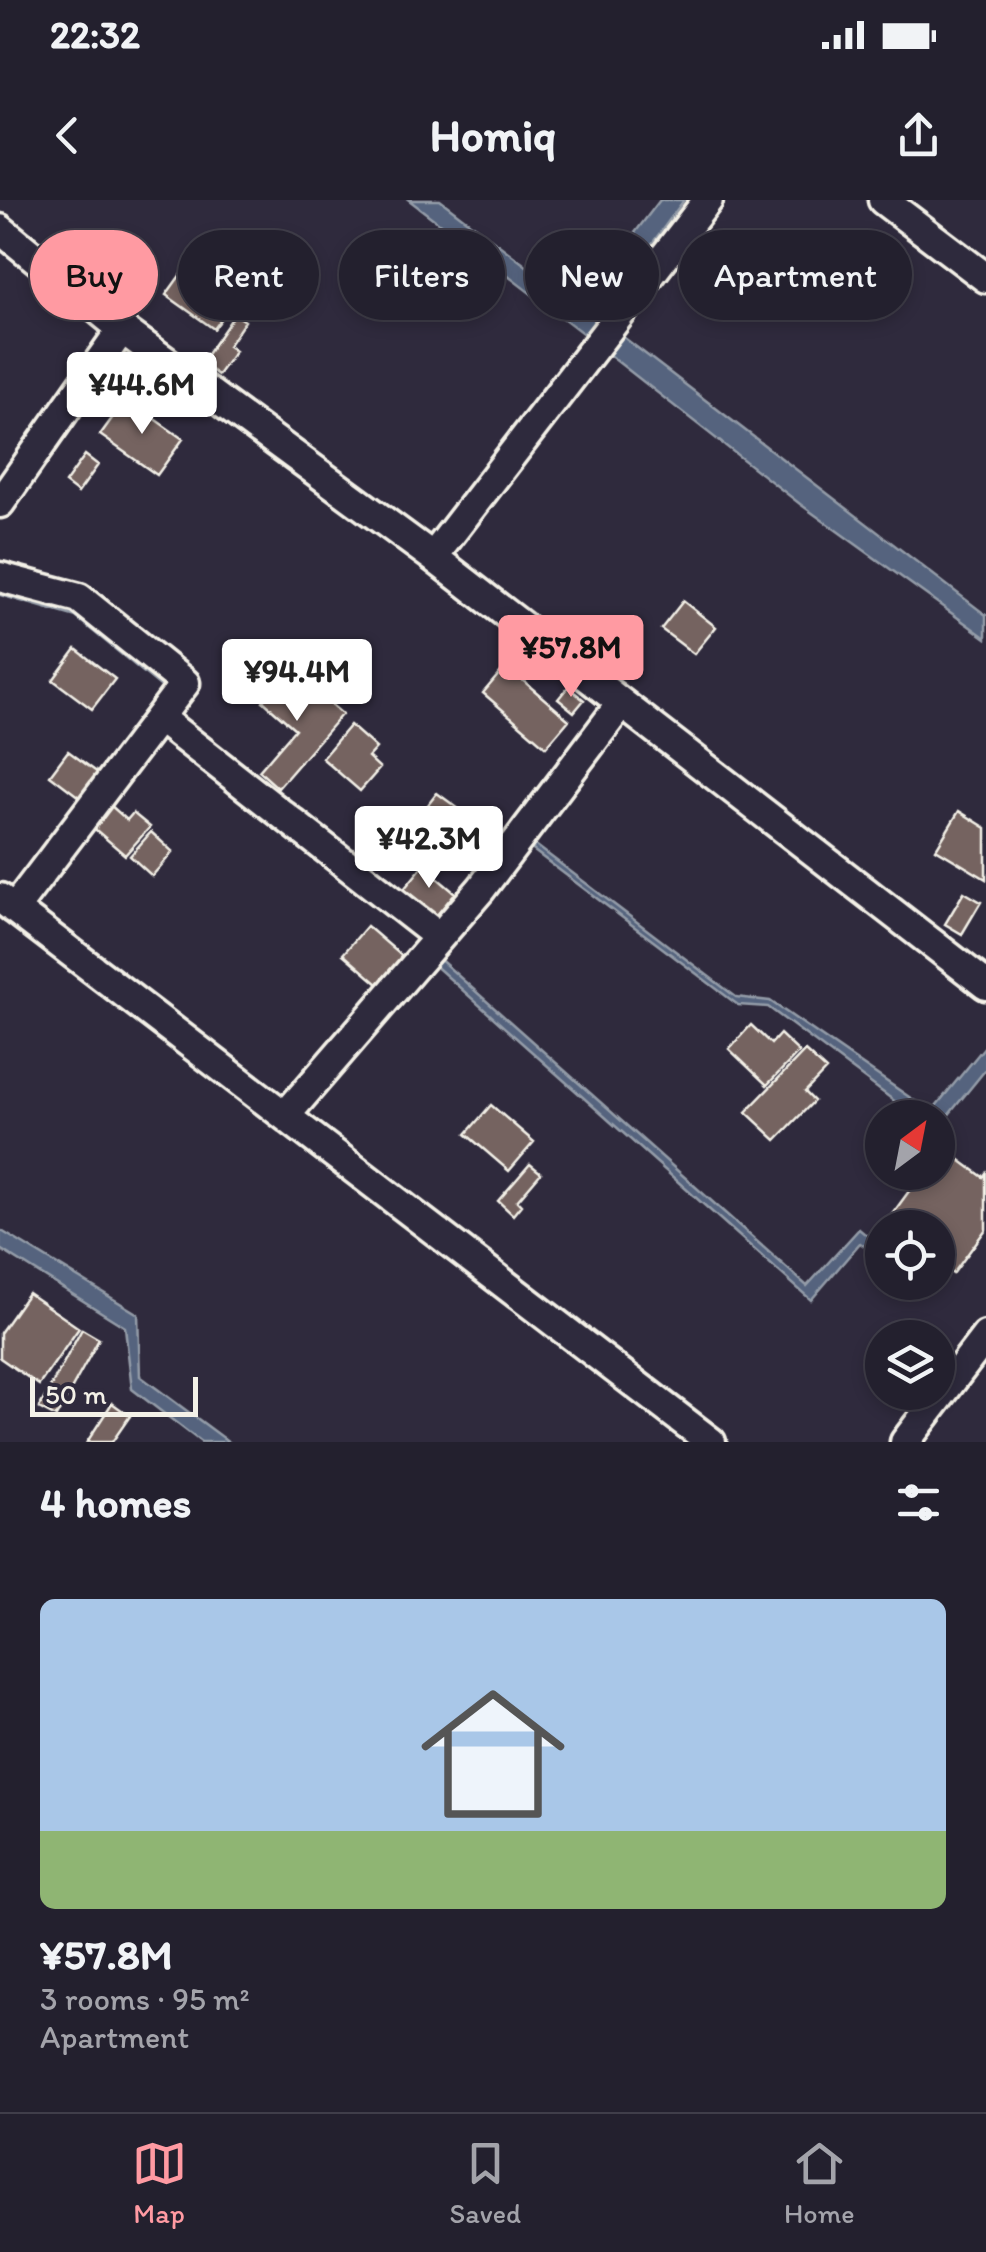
<!DOCTYPE html>
<meta charset="utf-8">
<style>
body{margin:0;font-family:Itim,sans-serif;background:#2b2836;color:#f1f3f6;height:100vh;display:flex;flex-direction:column;font-size:38px;white-space:nowrap}
*{box-sizing:border-box;margin:0}
p{font-size:32px;color:#a3a3aa}
.icon{flex:none;width:55px;height:55px;fill:none;stroke:currentColor;stroke-width:2;stroke-linecap:round;stroke-linejoin:round}
.map{position:relative;height:1242px;overflow:hidden}
.sheet{display:flex;flex-direction:column;background:#23202e;flex:1}
.sheet>*{flex:none}
.hud{position:absolute;left:30px;top:30px;width:928px;height:90px;display:flex;gap:20px}
.needle{width:65px;rotate:32deg}
.controls{position:absolute;left:865px;top:900px;display:grid;gap:20px}
.controls a{display:grid;place-items:center;width:90px;height:90px;border-radius:50%;background:#23202e;box-shadow:0 5px 15px #0003,0 0 0 2px #403e4a;font-size:50px}
.scale{position:absolute;left:30px;bottom:25px;width:168px;box-sizing:border-box;padding-left:10px;border:5px solid #f4f1e8;border-top:0;font-size:28px;line-height:35px;white-space:nowrap;color:#f4f1e8;-webkit-text-stroke:8px #2f2a3d;paint-order:stroke}
.price{position:absolute;translate:-50% -85px;padding:0 22px;border-radius:10px;background:#fff;color:#222;font-size:32px;line-height:65px;filter:drop-shadow(0 2px 5px #0008)}
.price::after{content:'';position:absolute;left:50%;top:60px;width:30px;height:22px;margin-left:-15px;background:inherit;clip-path:polygon(0 0,100% 0,50% 100%)}
.price.active{background:#ff9aa2;color:#111}
ul{padding:0;list-style:none}
li{display:grid;align-content:center;gap:20px;height:530px;padding:0 40px}
li span{display:grid;place-items:center;height:310px;border-radius:15px;color:#555}
li>.icon{margin-inline-start:auto}
span .icon{width:180px;height:180px;fill:#fffc;stroke-width:1}
li b{font-size:42px}
h2{display:flex;justify-content:space-between;align-items:center;height:120px;padding:0 40px;font-size:42px}
.chip{padding:0 35px;border-radius:45px;background:#23202e;box-shadow:0 5px 15px #0003,0 0 0 2px #403e4a;font-size:35px;line-height:90px}
.chip.active{background:#ff9aa2;color:#111}
.status{display:flex;justify-content:space-between;align-items:center;height:70px;padding:0 50px;background:#23202e;direction:ltr}
.status svg{height:28px;fill:currentColor}
header{display:flex;justify-content:space-between;align-items:center;height:130px;padding:0 40px;background:#23202e;font-size:45px;font-weight:800}
.tabs{display:flex;justify-content:space-around;align-items:center;height:140px;border-top:2px solid #403e4a;background:#23202e;font-size:28px;color:#a3a3aa}
.tabs a{display:grid;justify-items:center;gap:5px}
.tabs .active{color:#ff9aa2}
.map>svg:first-child{display:block}
.water{fill:#54647e;stroke:#949ca8;stroke-width:2.5}
.lines{fill:none;stroke-linecap:round;stroke-linejoin:round}
.stream{stroke:#949ca8;stroke-width:6}
.building{fill:#746361;stroke:#f4f1e8;stroke-width:2.5}
.minor-casing{stroke:#f4f1e8;stroke-width:35}
.minor{stroke:#2f2a3d;stroke-width:28}
</style>
<div class="status"><b>22:32</b><svg viewBox="0 0 49 12"><path d="M0 12V9h3v3zM5 12V6h3v6zM10 12V3h3v9zM15 12V0h3v12zM26 1h20v11H26zM47 4h2v5h-2z"/></svg></div>
<header><svg class="icon" aria-label="back" viewBox="0 0 24 24"><path d="M15 5l-7 7 7 7"/></svg>Homiq<svg class="icon" aria-label="share" viewBox="0 0 24 24"><path d="M12 15V3M7 8l5-5 5 5M5 13v7h14v-7"/></svg></header>
<div class="map">
<svg width="986" height="1242" viewBox="0 0 986 1242">
<rect width="100%" height="100%" fill="#2f2a3d"/>
<filter id="ink" filterUnits="userSpaceOnUse"><feTurbulence type="fractalNoise" baseFrequency=".01" numOctaves="2"/><feDisplacementMap in="SourceGraphic" scale="20" xChannelSelector="R" yChannelSelector="G"/><feConvolveMatrix kernelMatrix="1 2 1 2 8 2 1 2 1" color-interpolation-filters="sRGB"/></filter>
<g filter="url(#ink)">
<!-- water -->
<path class="water" d="M409 0H440L579 106 660 0H684L585 135Z
M618 133 986 415V438L800 304 604 151Z
M525 637 736 797 770 801 931 912 986 845V869L938 928V918L916 917 768 807 738 805 521 641Z
M436 756 807 1086 859 1029 882 1048V1059L860 1043 811 1100 431 762Z
M0 1030 138 1114 140 1176 229 1242H201L132 1189 125 1127 0 1049Z"/>
<g class="lines">
<!-- stream -->
<path class="stream" d="M0 393 76 415 164 487"/>
</g>
<!-- building -->
<path class="building" d="M189 63 226 90 219 99 230 107 214 129 166 95Z
M235 114 245 121 228 146 235 151 218 175 201 163Z
M145 169 178 193 166 211 132 187Z
M126 199 183 239 157 275 100 235Z
M85 255 98 265 78 293 65 283Z
M683 401 716 427 694 454 661 429Z
M76 449 115 479 92 509 53 480Z
M506 466 569 520 546 547 483 493Z
M290 469 342 514 278 588 259 571 295 529 263 501Z
M568 487 584 500 574 512 558 499Z
M350 525 376 548 368 557 380 568 360 591 322 558Z
M68 551 98 573 79 597 50 575Z
M437 593 485 628 463 657 415 622Z
M109 604 127 620 133 613 150 627 125 655 90 625Z
M959 611 986 628V679L936 649Z
M151 632 173 652 152 676 130 656Z
M423 666 455 693 436 716 404 689Z
M964 692 981 702 962 734 945 724Z
M367 726 403 757 379 785 343 754Z
M751 825 771 844 780 834 799 852 767 885 729 849Z
M805 851 826 870 805 892 814 901 776 940 746 912Z
M491 905 534 942 509 971 466 934Z
M942 947 983 977 986 973V1029L953 1074 938 1063V1028H890L885 1024 923 972H938Z
M530 964 541 973 517 1001 521 1005 513 1015 498 1001Z
M28 1093 79 1128 39 1185 0 1158V1133Z
M82 1129 99 1139 56 1217 39 1208Z
M112 1203 130 1216 112 1242H87Z"/>
<g class="lines">
<!-- minor casing -->
<g class="minor-casing">
<path id="minor" d="M883 0 986 78
M0 29 122 129 433 357 986 785
M0 303 122 129
M433 357 708 0
M0 377 79 398 185 483 14 709
M159 518 439 737
M0 698 711 1242
M285 916 481 689 621 504
M905 1242 986 1136"/>
</g>
<!-- minor -->
<use href="#minor" class="minor"/>
</g>
</g>
</svg>
<div class="controls">
<a><svg class="needle" viewBox="-14 -14 28 28"><path d="M0-13l5 13h-10z" fill="#e53935"/><path d="M0 13l5-13h-10z" fill="#a3a3aa"/></svg></a>
<a><svg class="icon" aria-label="locate" viewBox="0 0 24 24"><circle cx="12" cy="12" r="6"/><path d="M12 2v4M12 18v4M2 12h4M18 12h4"/></svg></a>
<a><svg class="icon" aria-label="layers" viewBox="0 0 24 24"><path d="M12 4l9 5-9 5-9-5zM3 14l9 5 9-5"/></svg></a>
</div>
<div class="scale">50 m</div>
<b class="price" style="left:142px;top:237px">¥44.6M</b>
<b class="price active" style="left:571px;top:500px">¥57.8M</b>
<b class="price" style="left:297px;top:524px">¥94.4M</b>
<b class="price" style="left:429px;top:691px">¥42.3M</b>
<div class="hud">
<a class="chip active">Buy</a>
<a class="chip">Rent</a>
<a class="chip">Filters</a>
<a class="chip">New</a>
<a class="chip">Apartment</a>
</div>
</div>
<section class="sheet">
<h2>4 homes<svg class="icon" aria-label="filters" viewBox="0 0 24 24"><path d="M4 7h16M4 17h16"/><circle cx="9" cy="7" r="2"/><circle cx="15" cy="17" r="2"/></svg></h2>
<ul>
<li><span style="background:linear-gradient(#a9c7e8 75%,#8fb573 0)"><svg class="icon" aria-label="home" viewBox="0 0 24 24"><path d="M3 11l9-7 9 7M6 9v11h12V9"/></svg></span><div><b>¥57.8M</b><p>3 rooms · 95 m²</p><p>Apartment</p></div></li>
</ul>
</section>
<nav class="tabs">
<a class="active"><svg class="icon" aria-label="map" viewBox="0 0 24 24"><path d="M3 6l6-2 6 2 6-2v14l-6 2-6-2-6 2zM9 4v14M15 6v14"/></svg>Map</a>
<a><svg class="icon" aria-label="saved" viewBox="0 0 24 24"><path d="M7 4h10v16l-5-4-5 4z"/></svg>Saved</a>
<a><svg class="icon" aria-label="home" viewBox="0 0 24 24"><path d="M3 11l9-7 9 7M6 9v11h12V9"/></svg>Home</a>
</nav>
